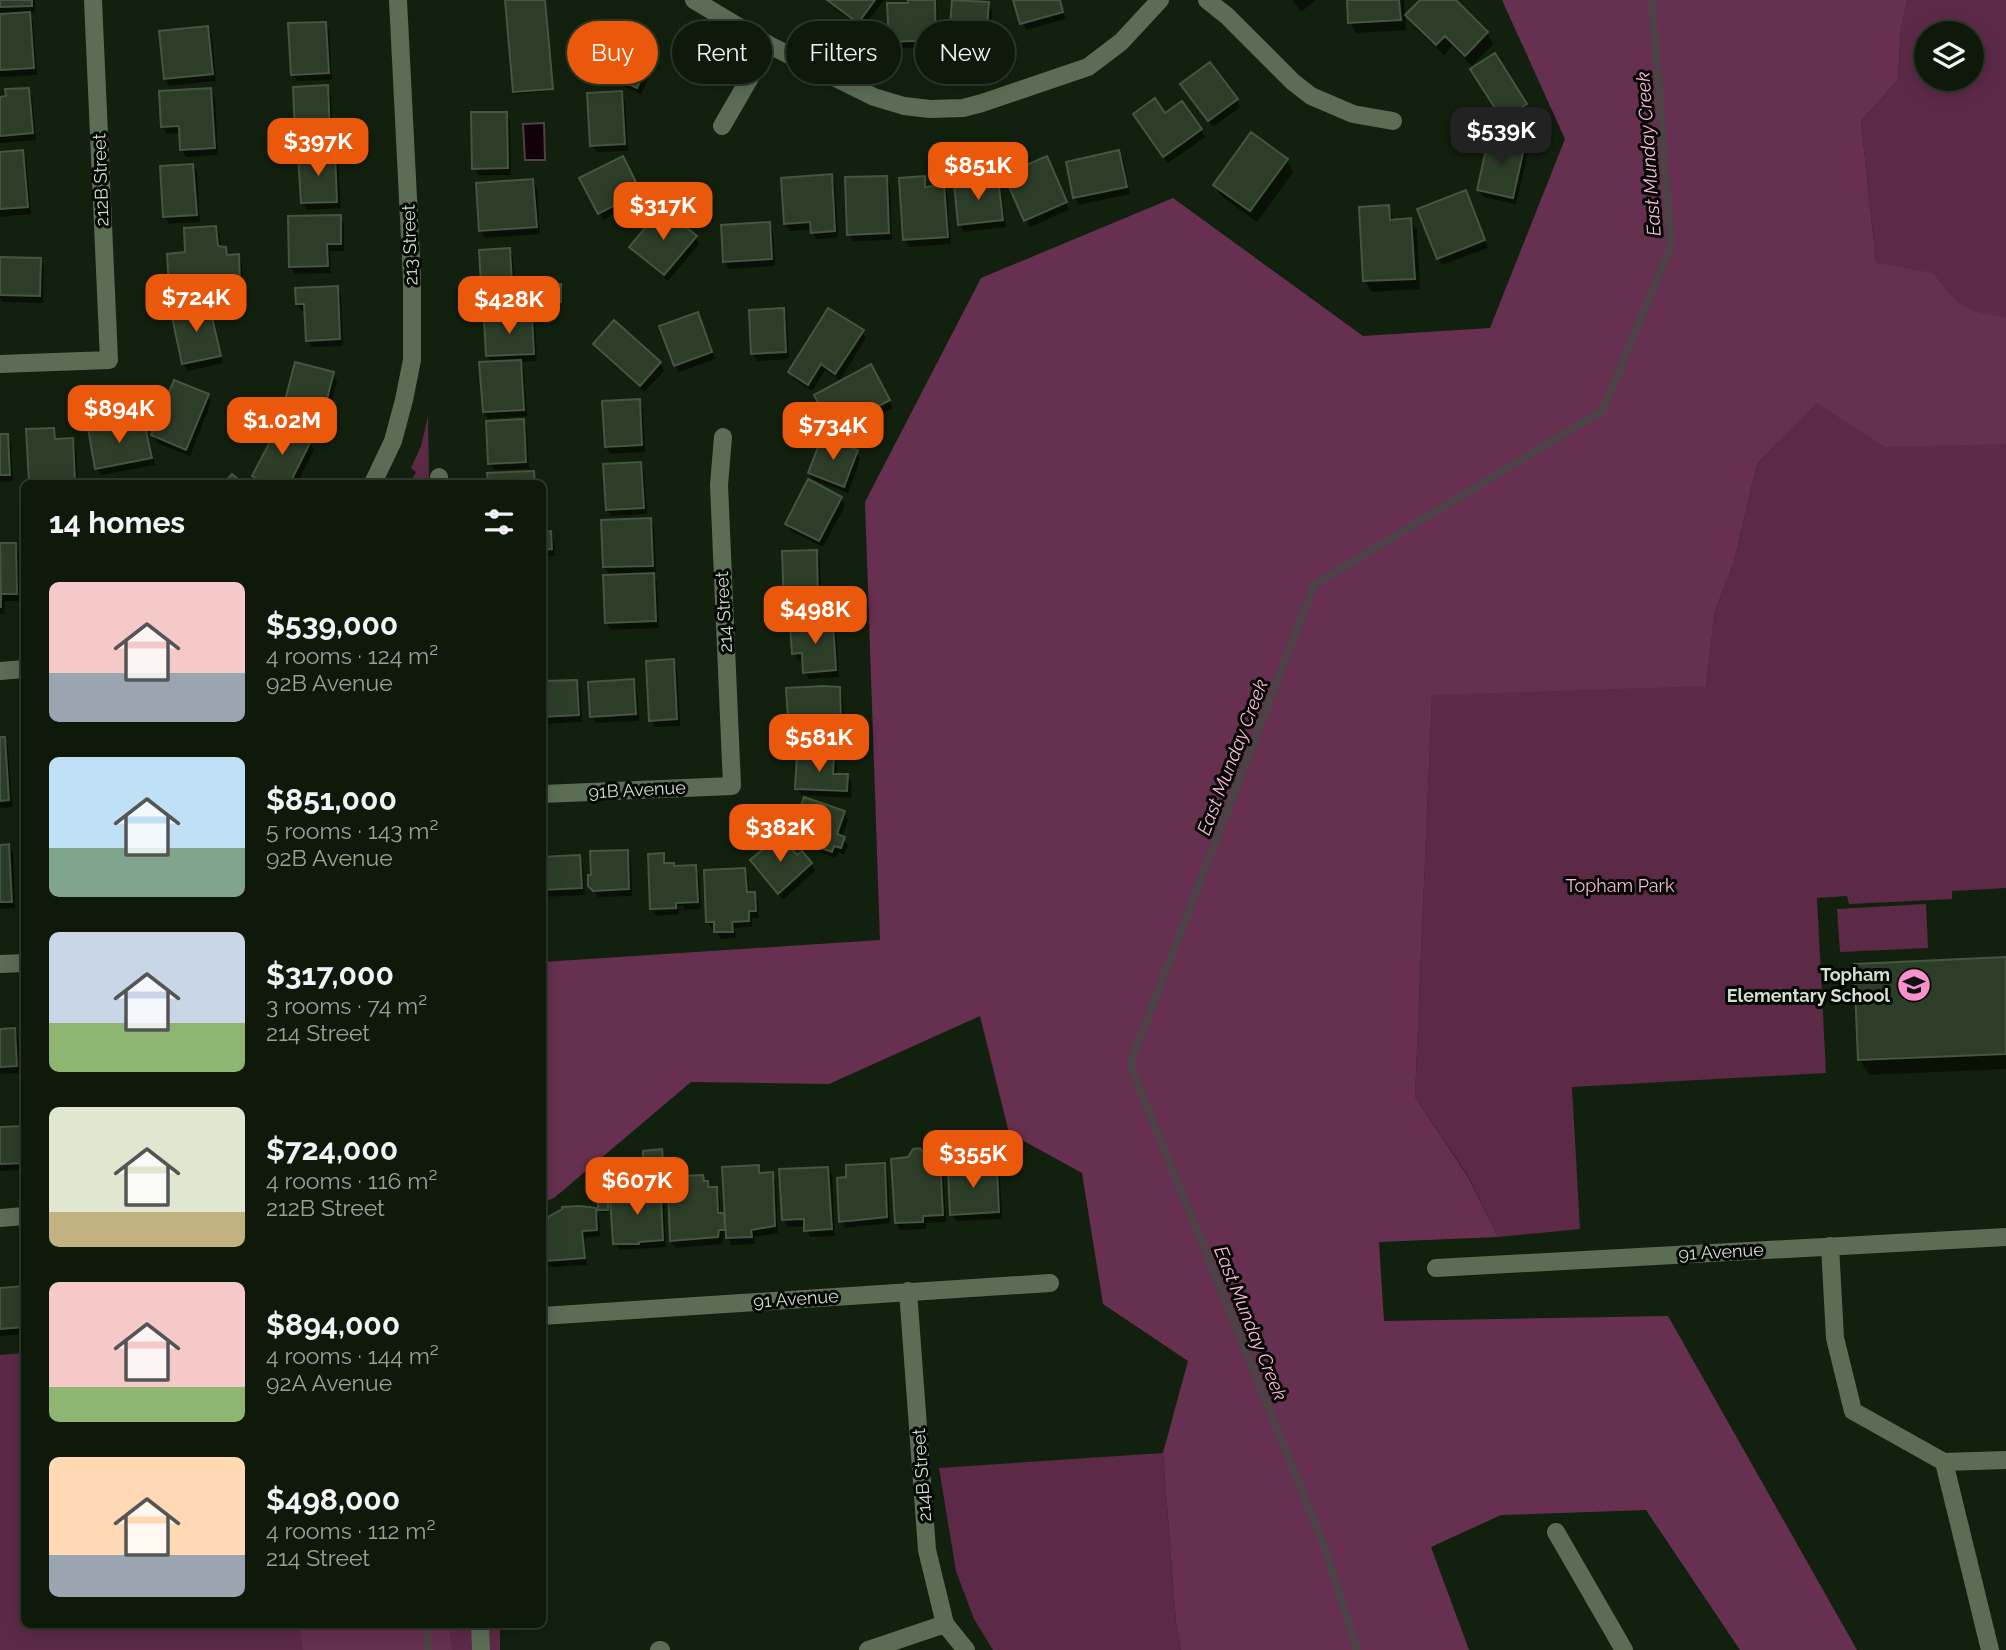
<!DOCTYPE html>
<meta charset="utf-8">
<style>
body{margin:0;font-family:Raleway,sans-serif;background:#172213;color:#f1f3f6;height:100vh;display:flex;flex-direction:column;font-size:26px;white-space:nowrap}
*{box-sizing:border-box;margin:0}
p{font-size:23px;color:#9ba09c}
.icon{flex:none;width:38px;height:38px;fill:none;stroke:currentColor;stroke-width:2;stroke-linecap:round;stroke-linejoin:round}
.map{position:relative;flex:1;overflow:hidden}
.details{position:absolute;left:21px;top:480px;width:525px;height:1148px;display:flex;flex-direction:column;background:#0e190a;border-radius:10px;box-shadow:0 4px 18px #0003,0 0 0 2px #2e382b}
.details>*{flex:none}
.banner{position:absolute;left:567px;top:21px;width:665px;height:63px;display:flex;gap:14px}
.fabs{position:absolute;left:1914px;top:21px;display:grid;gap:14px}
.fabs a{display:grid;place-items:center;width:70px;height:70px;border-radius:50%;background:#0e190a;box-shadow:0 4px 18px #0003,0 0 0 2px #2e382b;font-size:35px}
.price{position:absolute;translate:-50% -60px;padding:0 16px;border-radius:14px;background:#ea580c;color:#fff;font-size:23px;line-height:46px;filter:drop-shadow(0 2px 4px #0008)}
.price::after{content:'';position:absolute;left:50%;top:42px;width:21px;height:16px;margin-left:-10px;background:inherit;clip-path:polygon(0 0,100% 0,50% 100%)}
.price.selected{background:#222;color:#fff}
ul{padding:0;list-style:none}
li{display:flex;align-items:center;gap:21px;height:175px;padding:0 28px}
li span{display:grid;place-items:center;flex:none;width:196px;height:140px;border-radius:10px;color:#555}
li>.icon{margin-inline-start:auto}
span .icon{width:84px;height:84px;fill:#fffc;stroke-width:1}
li b{font-size:30px}
h2{display:flex;justify-content:space-between;align-items:center;height:84px;padding:0 28px;font-size:30px}
.tag{padding:0 24px;border-radius:32px;background:#0e190a;box-shadow:0 4px 18px #0003,0 0 0 2px #2e382b;font-size:24px;line-height:63px}
.tag.selected{background:#ea580c;color:#fff}
.map>svg:first-child{display:block}
.green{fill:#5c2a47;fill-rule:evenodd}
.forest{fill:#673050}
.water{fill:#130009;stroke:#4d4245;stroke-width:2}
.shadow{fill:#0007}
.lines{fill:none;stroke-linecap:round;stroke-linejoin:round}
.stream{stroke:#4d4245;stroke-width:8}
.building{fill:#2d3e28;stroke:#44563f;stroke-width:2}
.minor{stroke:#5c6d56;stroke-width:18}
.labels{text-anchor:middle;stroke-width:6;stroke-linejoin:round;paint-order:stroke}
.street-label{font-size:18px;fill:#d3ddd0;stroke:#040903}
.park-label{font-size:18px;fill:#fdb6dc;stroke:#040903}
.poi-label{font-size:18px;font-weight:bold;fill:#d3ddd0;stroke:#040903;text-anchor:end}
.water-label{font-size:19px;font-style:italic;fill:#ffb7dd;stroke:#040903}
</style>
<div class="map">
<svg width="2006" height="1650" viewBox="0 0 2006 1650">
<rect width="100%" height="100%" fill="#12210d"/>
<!-- green -->
<path class="green" d="M1907 0H2006V888L1952 891V899L1849 904 1847 896 1817 898 1826 1073 1572 1087 1580 1229 1498 1237 1468 1176 1415 1097 1432 694 1706 685 1715 611 1734 562 1757 464 1857 362 1876 263 1861 121 1898 80 1901 28ZM1927 33H1972V79H1927Z
M428 416 429 483H410L416 472 411 468 421 446Z
M1926 904 1928 948 1840 952 1837 909Z
M24 1353V1624H500V1650H0V1355Z
M1163 1453 1176 1623 1181 1650H993L974 1619 956 1571 939 1468Z"/>
<!-- forest -->
<path class="forest" d="M1502 0H1907L1901 28 1898 80 1861 121 1876 263 1933 273C1959 308 1963 311 2006 317V444L1885 447 1817 403 1757 464 1734 562 1715 611 1706 686 1432 695 1415 1097 1468 1177 1498 1237 1379 1242 1384 1321 1668 1316 1857 1650H1740L1646 1510 1501 1515 1431 1547 1469 1650H1181L1176 1623 1163 1453 1188 1361 1103 1304 1082 1173 1009 1133 980 1016 829 1084 691 1082 554 1198 543 1202V962L880 940 865 502 981 278 1173 198 1363 336 1490 328 1565 139Z
M300 1624H448L452 1650H303Z"/>
<!-- water -->
<path class="water" d="M544 123 545 160H525L523 124Z"/>
<!-- shadow -->
<path class="shadow" d="M0 0H35V12L28 13 33 21 37 75 0 77Z
M524 0H544L551 91 516 94 515 91Z
M827 0H884L862 29 830 5Z
M910 0H937L939 47 895 48 891 41 910 4Z
M1015 0H1060L1066 19 1026 30Z
M1292 0H1316L1301 12Z
M1349 0H1404L1406 30 1356 33 1350 22Z
M1423 0H1453L1487 33 1493 44 1472 66 1452 46 1444 55 1414 27 1408 15Z
M988 3 992 11 989 49 955 47 951 39Z
M325 23 329 30 332 80 297 81 293 74Z
M208 28 212 35 216 81 169 86 165 78Z
M654 47 659 55 641 94 605 78 601 71Z
M1495 55 1529 112 1508 125 1477 76Z
M327 87 331 94 333 141 301 142 297 135Z
M28 89 32 97 36 140 0 143V99Z
M210 90 215 97 218 155 186 157 182 149 181 133 167 134 163 127Z
M1186 91 1236 100 1240 107 1213 127Z
M621 93 625 100 628 151 596 152 592 145Z
M506 113 510 120 511 175H478L474 168Z
M1165 115 1201 130 1205 137 1168 163 1139 122Z
M1524 145 1528 152 1516 204 1483 197 1479 190Z
M22 152 26 159 31 214 0 217V154Z
M1118 152 1123 159 1130 194 1079 205 1075 198Z
M334 154 338 161 341 208 307 210 303 203 300 156Z
M1287 160 1293 172 1257 222 1221 196 1215 185Z
M192 165 197 172 200 222 169 224 165 216Z
M626 165 644 200 603 220 599 213Z
M1050 166 1069 210 1030 227 1026 220Z
M831 176 835 183 838 238 816 239 812 229 790 231 786 224Z
M886 178 890 185 892 240 853 241 849 234Z
M924 178 928 188 943 187 947 194 951 244 909 247 905 240 901 179Z
M997 180 1001 187 1006 227 964 232 960 225Z
M533 181 537 188 540 234 485 238 481 231Z
M1469 199 1488 248 1442 265 1438 258Z
M1388 207 1395 221 1410 220 1417 231 1420 289 1372 292 1365 281Z
M340 217 344 224V251H330L331 273 295 274 291 267Z
M769 224 773 231 775 266 729 269 725 262Z
M215 228 220 235V248H225L229 256H238L242 263 243 289 174 293 170 286 187 254Z
M695 237 699 244 668 281 636 254 632 247Z
M509 250 513 257 516 308 487 310 483 303Z
M0 259H40L44 267 43 303 2 302 0 298Z
M560 286 562 305H543L542 302Z
M337 287 341 295 343 346 312 347 308 340 306 311H302L297 304Z
M208 306 213 313 223 363 188 371 183 364 173 313Z
M783 310 787 317 789 359 757 361 753 354Z
M697 314 715 359 679 372 675 365Z
M531 318 535 325 537 361 520 362 524 369 527 416 488 419 484 412 492 363 487 356 486 320Z
M614 323 660 363 664 371 644 392 599 351 595 344Z
M862 331 866 338 840 380 825 370 812 391 794 379 790 372Z
M870 367 893 408 856 427 849 415 832 424 816 396Z
M333 373 337 381 325 428 288 419 284 412Z
M207 395 211 402 190 456 157 443 153 435Z
M639 401 643 408 645 452 610 454 606 447Z
M523 421 527 428 529 469 494 470 490 463Z
M143 424 147 431 155 465 101 475 97 468 117 433 119 437Z
M53 429 58 441 72 440 76 447 78 483 30 482 28 431Z
M0 436H7L11 443 13 481 0 482Z
M310 443 314 450 297 483H258L254 476Z
M856 452 860 459 848 493 814 480 810 473Z
M640 463 644 471 647 514 611 516 607 509Z
M841 498 845 506 823 547 791 531 787 524Z
M650 520 654 527 656 572H652L657 582 659 628 611 630 606 623 610 577 605 567Z
M550 533 554 540 555 556 542 557V534Z
M0 545H15L19 552 20 601H4L5 614H0Z
M816 552 820 559 821 610 790 611 786 604Z
M832 624 836 631 839 677 809 679 805 672 804 660H798L794 653Z
M673 661 677 668 680 726 655 727 651 720Z
M576 681 580 688 582 722 542 724V683Z
M633 681 637 688 639 721 596 723 592 716Z
M839 689 843 696 844 728 828 729 829 741 794 743 790 736Z
M0 739H4L8 746 12 807 0 808Z
M833 758 837 765 836 776H847L852 783 851 798 801 795 797 788Z
M844 812 848 820 842 837 848 845 844 855 838 852 836 858 796 844 792 837Z
M9 846 13 853 15 908 0 909V847Z
M627 851 631 859 632 896 598 897 590 886Z
M663 855 667 865 675 868 695 867 699 874 701 909 679 910V914L656 916 653 911 684 909V906L653 907V910L652 909Z
M579 857 583 864 585 895 542 897V859Z
M752 860 811 864 815 871 783 900Z
M744 870 748 877 749 894H754L758 901 759 918H752V927L735 928 736 938 720 939 716 928 712 929 708 922Z
M2006 958V1069L1869 1075 1860 1060Z
M14 1030 18 1037 20 1073 0 1074V1031Z
M22 1128 24 1131V1170L0 1171V1129Z
M661 1151 664 1176 648 1177 646 1174Z
M939 1158 943 1165 946 1222 926 1223V1229L900 1230 896 1223 926 1159Z
M884 1165 888 1172 890 1223 845 1228 841 1221Z
M758 1167 762 1175 772 1174 776 1181 778 1233 754 1237 755 1244 731 1245 727 1236 723 1237 722 1244 676 1248 671 1241 686 1189 702 1177 710 1189 716 1188 720 1196V1215L726 1214Z
M827 1168 832 1175 835 1236 810 1237 806 1226 788 1227 784 1220Z
M996 1168 1000 1175 1002 1219 956 1221 952 1214Z
M652 1188 656 1198H660L664 1205 666 1247 619 1250 615 1243Z
M607 1201 609 1212 602 1213 600 1210Z
M595 1209 599 1217 600 1236 585 1238 587 1265 552 1267 542 1265V1222Z
M24 1288V1334L0 1336V1290Z"/>
<g class="lines">
<!-- stream -->
<path class="stream" d="M427 1624 428 1650
M1357 1650 1325 1548 1130 1064 1314 585 1603 410 1671 245 1652 0"/>
</g>
<!-- building -->
<path class="building" d="M0 0H32V6L0 7Z
M505 0H545L553 89 513 92Z
M827 0H875L858 23Z
M908 0H935L936 40 889 42 887 3H908Z
M952 0 989 2 986 43 949 40Z
M1013 0H1060L1063 12 1020 24Z
M1347 0H1399L1401 20 1348 23Z
M1420 0H1456L1488 32 1465 56 1445 36 1436 45 1405 15Z
M30 12 34 68 0 70V14Z
M326 22 329 73 291 75 288 23Z
M208 26 213 74 164 79 159 31Z
M617 29 656 46 637 88 599 71Z
M1495 53 1527 104 1502 119 1470 69Z
M1210 62 1238 99 1208 121 1180 84Z
M328 85 330 134 295 136 293 87Z
M29 88 33 133 0 136V97L6 96 5 89Z
M211 88 215 148 180 150 179 126 161 127 159 91Z
M622 91 625 144 590 146 587 93Z
M1155 98 1165 113 1182 101 1202 129 1163 157 1133 114Z
M471 112H507L508 168 472 169Z
M1251 132 1288 159 1250 211 1213 185Z
M1489 136 1525 144 1513 198 1477 190Z
M23 150 28 207 0 209V152Z
M1119 150 1127 187 1073 198 1066 162Z
M335 152 337 202 301 203 298 154Z
M623 156 641 192 598 214 579 178Z
M1047 156 1067 202 1024 221 1004 175Z
M193 164 197 215 163 217 160 166Z
M832 174 835 231 811 233 810 222 784 224 781 178Z
M887 176 889 233 847 235 845 177Z
M925 176V187L944 185 948 237 903 240 899 178Z
M998 178 1003 220 958 225 954 183Z
M533 179 537 227 479 231 476 183Z
M1466 190 1485 240 1437 259 1417 209Z
M1389 205 1390 220 1411 218 1415 279 1363 281 1359 207Z
M662 208 697 236 664 275 629 247Z
M341 215V244H327L328 266 289 267 288 216Z
M770 222 772 259 723 262 721 225Z
M216 226 218 246 226 247 227 255 239 254 240 282 169 286 167 254 185 252 184 228Z
M510 248 513 302 482 303 479 250Z
M0 257 41 258 40 296 0 295Z
M540 284H561V302L540 303Z
M338 286 340 339 306 341 304 304H296L295 288Z
M209 304 221 356 182 364 171 312Z
M784 308 786 352 751 354 749 310Z
M828 308 864 330 835 374 821 364 808 385 788 372Z
M698 312 712 352 674 366 659 326Z
M532 316 534 354 486 356 484 319Z
M614 320 661 362 640 386 593 344Z
M521 360 524 410 483 412 479 362Z
M295 362 334 372 321 422 282 412Z
M871 364 890 400 851 421 844 408 826 418 814 395Z
M174 380 209 394 186 450 151 435Z
M640 399 642 445 605 447 602 401Z
M524 419 526 462 488 464 486 421Z
M144 422 152 458 95 469 88 428 114 424 118 436 124 434 123 425Z
M279 425 311 441 290 483H266L252 476Z
M54 428 55 439 73 438 75 480 29 482 26 429Z
M0 434H8L10 475H0Z
M822 437 858 450 844 487 808 473Z
M641 462 644 508 606 510 603 464Z
M534 471 535 483H488L487 473Z
M232 474 243 483H224Z
M808 479 842 497 819 541 785 524Z
M651 518 653 566 603 567 601 520Z
M551 531 552 549 542 550V532Z
M0 543H16L17 594H1V608Z
M817 550 818 603 784 605 782 551Z
M654 573 656 621 605 623 603 575Z
M833 622 836 670 803 673 802 653 792 654 790 625Z
M674 659 677 719 649 721 646 661Z
M634 679 636 714 590 717 588 682Z
M577 680 579 715 542 717V681Z
M824 686 840 687 841 721 825 722 826 734 789 736 786 688Z
M0 737H5L9 800 0 801Z
M797 754 834 756 833 774H848L847 791 795 789Z
M804 797 845 811 837 834 845 837 841 848 834 846 832 852 790 837Z
M780 835 797 855 802 851 812 863 778 894 750 860Z
M9 844 12 902H0V845Z
M628 850 629 889 593 891 588 886V875H591L590 851Z
M664 853V863H674V866L696 865 698 902 676 903V908L650 909 648 854Z
M580 855 582 888 542 890V857Z
M745 868 747 892H755L756 911H749V921L732 922 733 932H714V922H706L704 870Z
M2006 957V1054L1858 1060 1854 964Z
M15 1028 17 1066 0 1067V1029Z
M23 1126 24 1163 0 1164V1127Z
M920 1148 927 1157 940 1156 943 1215 923 1216V1222L895 1223 891 1159 908 1157 913 1149Z
M662 1149 664 1173 644 1174 643 1151Z
M885 1163 887 1217 839 1222 837 1178 846 1177V1165Z
M759 1165V1173L773 1172 775 1226 751 1230 752 1237 726 1238 722 1167Z
M997 1166 999 1212 950 1215 948 1169Z
M828 1167 832 1229 804 1231V1219L782 1220 779 1169Z
M703 1175 704 1181H708V1187H717L718 1213H724L725 1230H719L718 1237 670 1241 668 1188H684L683 1176Z
M653 1186 654 1197 661 1196 663 1240 639 1242V1244H613L610 1198H625L634 1187Z
M608 1199V1210H598V1200Z
M580 1206 596 1208 597 1230 582 1231 585 1258 546 1261V1259H542V1220L548 1219V1217L562 1209V1207Z
M24 1286V1327L0 1329V1288Z"/>
<g class="lines">
<!-- minor -->
<path class="minor" d="M694 0 769 45 874 97 904 106 930 109 963 108 982 103 1088 67 1121 42 1160 0
M1207 0 1227 16 1293 82 1311 96 1353 114 1393 121
M722 126 769 45
M0 364 109 360 93 0
M439 477V483
M373 483 393 441 404 400 412 360V278L398 0
M0 671 24 669
M542 794 732 786 719 485 723 437
M0 964 24 963
M0 1218 24 1216
M1830 1246 1835 1338 1853 1411 1944 1462 1990 1650
M1436 1268 2006 1237
M908 1291 927 1550 945 1624 966 1650
M542 1316 1050 1283
M1944 1462 2006 1460
M1556 1532 1624 1650
M480 1624 481 1650
M659 1650H661
M868 1650 945 1624"/>
</g>
<!-- icons -->
<defs>
<g id="school-disc" transform="scale(1.75)"><circle r="9.5" fill="#f890cb" stroke="#040903"/><path d="M0-5L7-2L0 1L-7-2ZM-4 1L0 2.5L4 1V4Q0 6-4 4Z" fill="#111"/></g>
</defs>
<g fill-rule="evenodd">
<use href="#school-disc" x="1914" y="985"/>
</g>
<g class="labels">
<!-- street labels -->
<g class="street-label">
<text transform="translate(101 180) rotate(-92)" y="6">212B Street</text>
<text transform="translate(410 245) rotate(-92)" y="6">213 Street</text>
<text transform="translate(724 612) rotate(-93)" y="6">214 Street</text>
<text transform="translate(637 790) rotate(-3)" y="6">91B Avenue</text>
<text transform="translate(1721 1252) rotate(-3)" y="6">91 Avenue</text>
<text transform="translate(796 1299) rotate(-4)" y="6">91 Avenue</text>
<text transform="translate(922 1475) rotate(-94)" y="6">214B Street</text>
</g>
<!-- park labels -->
<g class="park-label">
<text x="1620" y="892">Topham Park</text>
</g>
<!-- poi labels -->
<g class="poi-label">
<text x="1890" y="981">Topham<tspan x="1890" dy="21">Elementary School</tspan></text>
</g>
<!-- water labels -->
<g class="water-label">
<text transform="translate(1648 154) rotate(-94)" y="7">East Munday Creek</text>
<text transform="translate(1232 757) rotate(-69)" y="7">East Munday Creek</text>
<text transform="translate(1251 1323) rotate(68)" y="7">East Munday Creek</text>
</g>
</g>
</svg>
<div class="fabs">
<a><svg class="icon" aria-label="layers" viewBox="0 0 24 24"><path d="M12 4l9 5-9 5-9-5zM3 14l9 5 9-5"/></svg></a>
</div>
<b class="price selected" style="left:1501px;top:167px">$539K</b>
<b class="price" style="left:318px;top:178px">$397K</b>
<b class="price" style="left:978px;top:202px">$851K</b>
<b class="price" style="left:663px;top:242px">$317K</b>
<b class="price" style="left:196px;top:334px">$724K</b>
<b class="price" style="left:509px;top:336px">$428K</b>
<b class="price" style="left:119px;top:445px">$894K</b>
<b class="price" style="left:282px;top:457px">$1.02M</b>
<b class="price" style="left:833px;top:462px">$734K</b>
<b class="price" style="left:815px;top:646px">$498K</b>
<b class="price" style="left:819px;top:774px">$581K</b>
<b class="price" style="left:780px;top:864px">$382K</b>
<b class="price" style="left:973px;top:1190px">$355K</b>
<b class="price" style="left:637px;top:1217px">$607K</b>
<div class="banner">
<a class="tag selected">Buy</a>
<a class="tag">Rent</a>
<a class="tag">Filters</a>
<a class="tag">New</a>
</div>
<section class="details">
<h2>14 homes<svg class="icon" aria-label="filters" viewBox="0 0 24 24"><path d="M4 7h16M4 17h16"/><circle cx="9" cy="7" r="2"/><circle cx="15" cy="17" r="2"/></svg></h2>
<ul>
<li><span style="background:linear-gradient(#f6c9c9 65%,#9aa5b1 0)"><svg class="icon" aria-label="home" viewBox="0 0 24 24"><path d="M3 11l9-7 9 7M6 9v11h12V9"/></svg></span><div><b>$539,000</b><p>4 rooms · 124 m²</p><p>92B Avenue</p></div></li>
<li><span style="background:linear-gradient(#bfe0f5 65%,#7fa58c 0)"><svg class="icon" aria-label="home" viewBox="0 0 24 24"><path d="M3 11l9-7 9 7M6 9v11h12V9"/></svg></span><div><b>$851,000</b><p>5 rooms · 143 m²</p><p>92B Avenue</p></div></li>
<li><span style="background:linear-gradient(#c9d6e8 65%,#8fb573 0)"><svg class="icon" aria-label="home" viewBox="0 0 24 24"><path d="M3 11l9-7 9 7M6 9v11h12V9"/></svg></span><div><b>$317,000</b><p>3 rooms · 74 m²</p><p>214 Street</p></div></li>
<li><span style="background:linear-gradient(#dfe7d0 75%,#c2b280 0)"><svg class="icon" aria-label="home" viewBox="0 0 24 24"><path d="M3 11l9-7 9 7M6 9v11h12V9"/></svg></span><div><b>$724,000</b><p>4 rooms · 116 m²</p><p>212B Street</p></div></li>
<li><span style="background:linear-gradient(#f6c9c9 75%,#8fb573 0)"><svg class="icon" aria-label="home" viewBox="0 0 24 24"><path d="M3 11l9-7 9 7M6 9v11h12V9"/></svg></span><div><b>$894,000</b><p>4 rooms · 144 m²</p><p>92A Avenue</p></div></li>
<li><span style="background:linear-gradient(#ffd9b3 70%,#9aa5b1 0)"><svg class="icon" aria-label="home" viewBox="0 0 24 24"><path d="M3 11l9-7 9 7M6 9v11h12V9"/></svg></span><div><b>$498,000</b><p>4 rooms · 112 m²</p><p>214 Street</p></div></li>
</ul>
</section>
</div>
